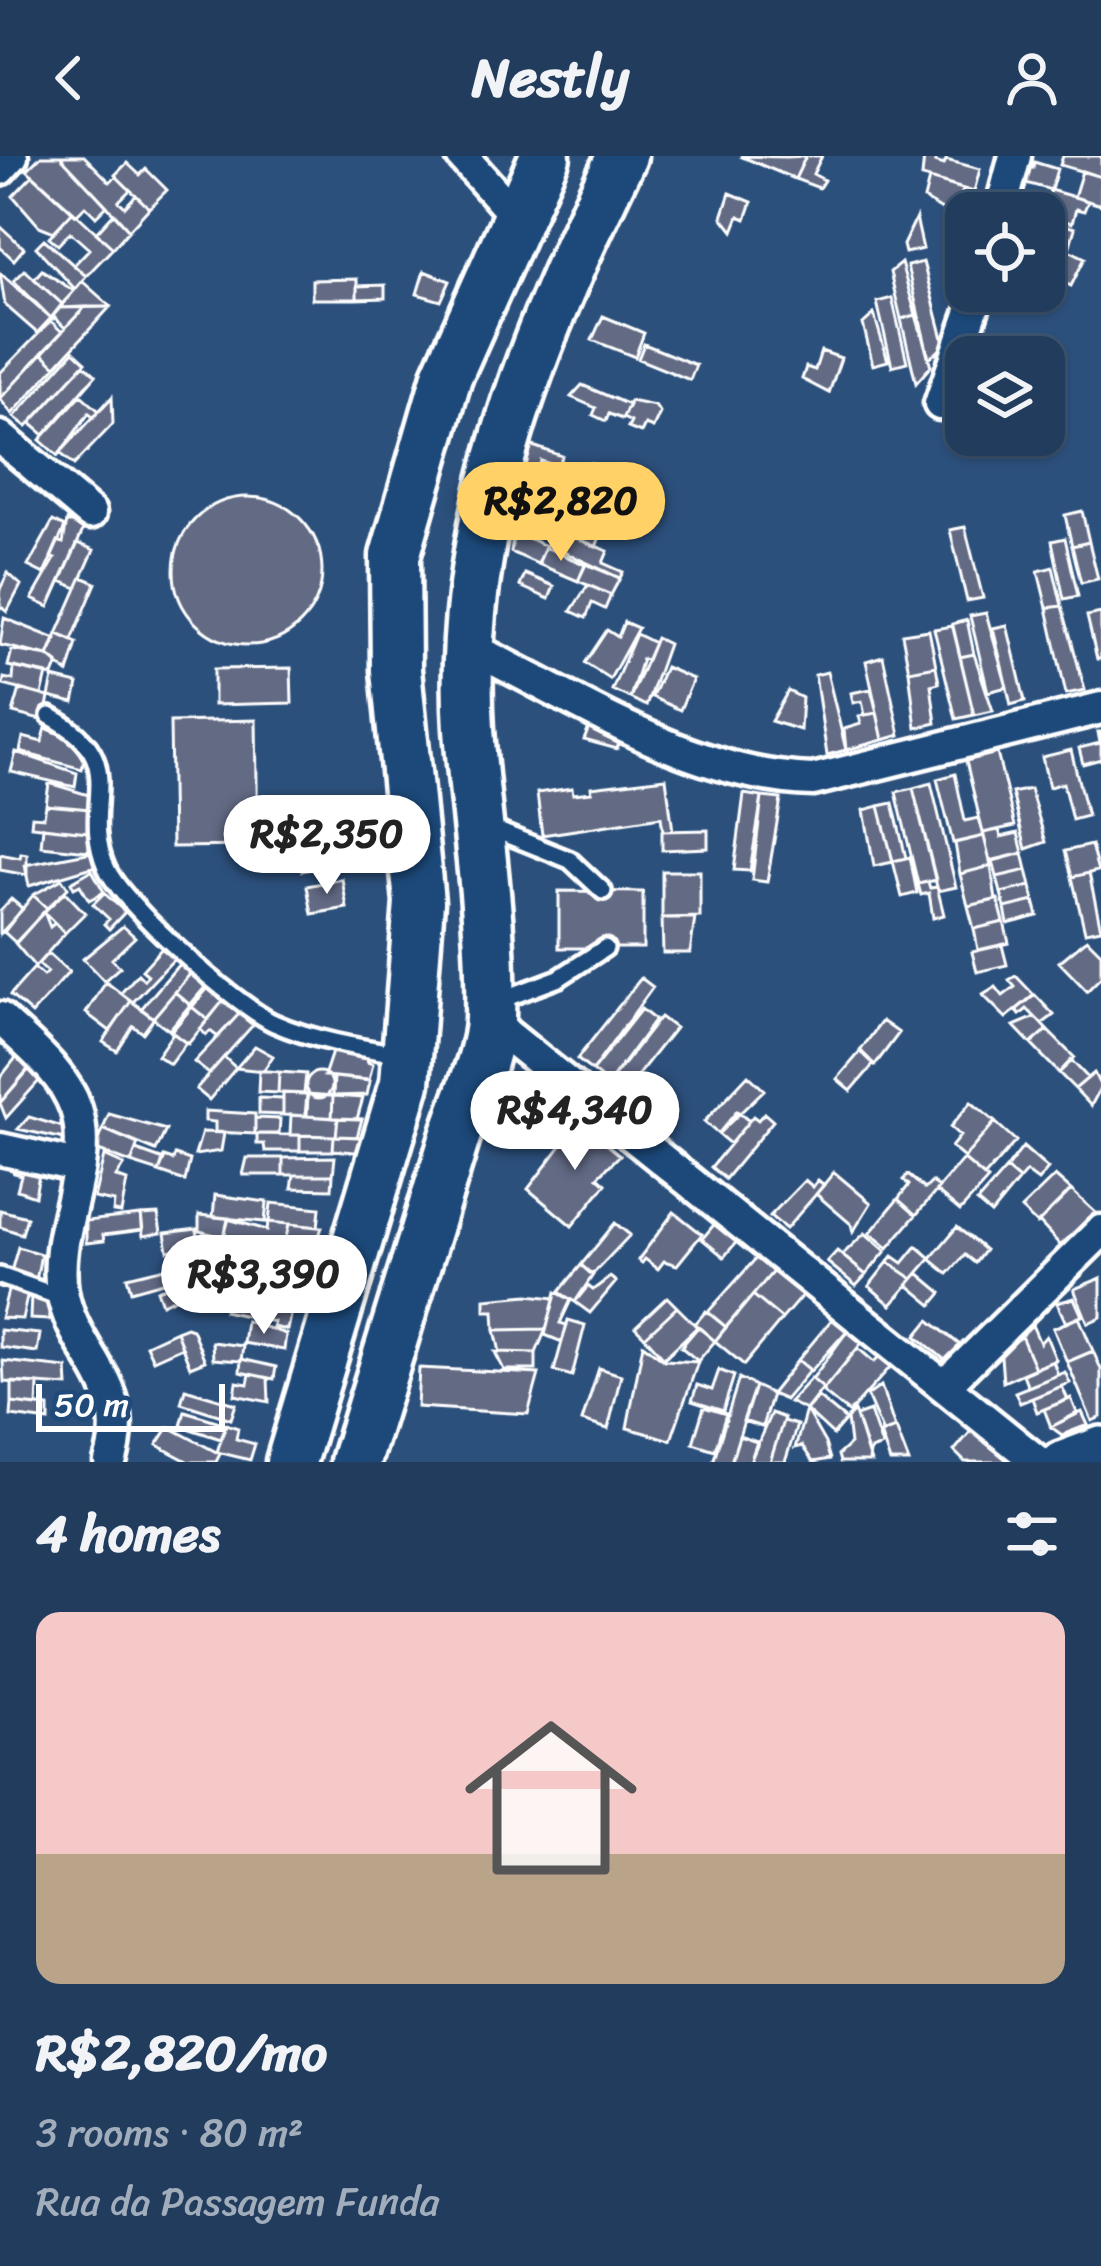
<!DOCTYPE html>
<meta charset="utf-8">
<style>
body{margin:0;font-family:Sriracha,sans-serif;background:#2d4766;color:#f1f3f6;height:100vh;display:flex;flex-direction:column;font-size:45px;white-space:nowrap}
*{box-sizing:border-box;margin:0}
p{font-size:39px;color:#a2adbc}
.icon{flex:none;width:66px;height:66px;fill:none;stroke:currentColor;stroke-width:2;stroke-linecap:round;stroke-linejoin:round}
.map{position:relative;height:1306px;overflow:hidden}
.sheet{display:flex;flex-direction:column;background:#213c5d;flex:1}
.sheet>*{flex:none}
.controls{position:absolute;left:945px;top:36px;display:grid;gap:24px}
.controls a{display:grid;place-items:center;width:120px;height:120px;border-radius:24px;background:#213c5d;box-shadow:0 3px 9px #0004,0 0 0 3px #3e5672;font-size:60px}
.scale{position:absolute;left:36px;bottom:30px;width:189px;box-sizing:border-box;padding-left:12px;border:6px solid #fff;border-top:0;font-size:33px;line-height:42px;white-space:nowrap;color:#fff;-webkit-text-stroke:9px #1f4a7a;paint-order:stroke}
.price{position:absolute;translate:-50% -102px;padding:0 27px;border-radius:42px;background:#fff;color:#222;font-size:39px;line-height:78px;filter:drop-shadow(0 3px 6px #0008)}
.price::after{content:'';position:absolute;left:50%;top:72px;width:36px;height:27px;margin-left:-18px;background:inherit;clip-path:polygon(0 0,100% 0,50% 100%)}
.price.selected{background:#ffd166;color:#111}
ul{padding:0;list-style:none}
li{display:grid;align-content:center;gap:24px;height:636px;padding:0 36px}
li span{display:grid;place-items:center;height:372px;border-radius:24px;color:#555}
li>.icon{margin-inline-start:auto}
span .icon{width:216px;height:216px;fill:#fffc;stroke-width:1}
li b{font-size:51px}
h2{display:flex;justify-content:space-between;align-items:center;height:144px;padding:0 36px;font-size:51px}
header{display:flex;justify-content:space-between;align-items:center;height:156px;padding:0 36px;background:#213c5d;font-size:54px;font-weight:700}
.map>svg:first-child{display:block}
.building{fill:#626a84;stroke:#fff;stroke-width:3}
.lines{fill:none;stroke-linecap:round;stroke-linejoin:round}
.service-casing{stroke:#fff;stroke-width:24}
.minor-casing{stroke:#fff;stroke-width:39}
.tertiary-casing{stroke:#fff;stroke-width:48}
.primary-casing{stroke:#fff;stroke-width:57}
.service{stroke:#1f4a7a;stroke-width:15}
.minor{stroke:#1f4a7a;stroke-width:30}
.tertiary{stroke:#1f4a7a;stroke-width:39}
.primary{stroke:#1f4a7a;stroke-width:48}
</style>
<header><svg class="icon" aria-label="back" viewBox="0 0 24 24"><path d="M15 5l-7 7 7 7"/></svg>Nestly<svg class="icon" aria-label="person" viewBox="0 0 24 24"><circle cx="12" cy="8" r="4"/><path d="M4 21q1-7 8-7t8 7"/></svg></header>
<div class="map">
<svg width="1101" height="1306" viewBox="0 0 1101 1306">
<rect width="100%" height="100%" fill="#2c507c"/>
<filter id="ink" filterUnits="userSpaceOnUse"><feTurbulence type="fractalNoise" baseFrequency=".00833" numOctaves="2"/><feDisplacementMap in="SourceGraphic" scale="24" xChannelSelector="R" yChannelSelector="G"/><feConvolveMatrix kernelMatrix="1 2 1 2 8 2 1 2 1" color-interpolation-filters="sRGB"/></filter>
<g filter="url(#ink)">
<!-- building -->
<path class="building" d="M41 0H60L107 50 96 61 85 50 76 59 27 14Z
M60 0H84L110 26 116 20 130 34 119 45 125 51 136 39 149 52 129 74Z
M740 0 786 1 806 0 795 23Z
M806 0H822L813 18 824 24 819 32 795 23Z
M924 0H937L935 6 944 9 946 4 980 13 974 36 922 21Z
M1063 0H1101V21L1060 9Z
M1034 6 1057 13 1051 34 1022 26 1026 10 1033 12Z
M127 7 140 19 146 13 167 34 149 52 115 19Z
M1082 15 1101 21V49L1074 41Z
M33 19 73 55 54 76 39 70 13 40Z
M929 23 963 33 955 62 924 43Z
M1050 34 1088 45 1084 55 1076 53 1072 67 1044 59Z
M730 37 752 46 746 63 739 60 733 75 722 61Z
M73 55 113 92 86 120 74 109 89 93 70 76 58 89 49 81Z
M114 57 129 74 113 92 96 77Z
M916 62 923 93 905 97 903 89Z
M1054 66 1075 72 1069 93 1044 86V71L1052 73Z
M0 70 24 92 14 104 0 91Z
M44 83 86 120 75 133 36 91Z
M1069 94 1085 102 1071 130 1055 122Z
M923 106 945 190 929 202 907 110Z
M901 107 916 159 901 163 890 116Z
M25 114 62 148 51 162 14 125Z
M42 114 74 135 62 148 34 123Z
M424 115 450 125 441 145 417 138Z
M0 117 51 162 37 177 5 149Z
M357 123V143H312V124Z
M82 125 110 150V151L60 152Z
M385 129V142L357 143V130Z
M892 142 907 206 892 210 877 146Z
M85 151 65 172 55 162 46 168 60 152Z
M85 151H110L56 210 42 197Z
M874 158 888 205 873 209 863 168Z
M916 159 931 210 916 227 901 163Z
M603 160 644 177 635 201 592 184Z
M51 165 62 176 0 243V217Z
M644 188 696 209 690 224 638 203Z
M74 195 86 206 27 271 14 261Z
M821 195 841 202 829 237 802 223 806 211 815 214Z
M42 197 56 210 12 258 0 243Z
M84 208 96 219 44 279 30 267Z
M582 229 629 249 622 263 609 258 606 265 593 259 596 252 571 241Z
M81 239 99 255 94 261 89 257 58 300 40 284Z
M112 241 113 268 74 309 60 297Z
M630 245 655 250 660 257 653 272 645 269 641 277 628 272 631 266 623 262Z
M530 289 562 300 559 311 541 305 538 315 525 311Z
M591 307 658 340 652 354 581 324Z
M548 332 606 354 599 371 542 348Z
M174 415a74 74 0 1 1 148 0a74 74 0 1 1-148 0Z
M1082 355 1089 386 1072 390 1065 359Z
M565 363 601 378 596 391 560 375Z
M53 365 65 371 44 418 28 410Z
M67 365 84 372 49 451 32 443 55 403 51 401 58 385 63 387Z
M965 371 983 442 967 445 950 374Z
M554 373 608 395 603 407 623 416 620 422 547 388Z
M514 376 546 390 538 408 511 396Z
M1065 382 1078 440 1064 443 1052 385Z
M1089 386 1098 423 1081 427 1072 390Z
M78 387 94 394 77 432 61 425Z
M545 391 585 409 578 425 538 408Z
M586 408 620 422 611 439 578 425Z
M1053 411 1062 450 1047 452 1038 415Z
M8 417 21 429 7 456 0 450V433Z
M525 418 554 430 549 443 520 430Z
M82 421 96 427 72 484 57 478Z
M588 429 611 439 605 453 592 447 586 462 571 455Z
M1062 450 1085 534 1066 538 1047 452Z
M986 457 1007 531 988 536 970 460Z
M1101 457V503H1097L1087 460Z
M4 462 56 483 48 500 0 489Z
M967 464 974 498 960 501 952 468Z
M624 466 638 472 610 523 585 507 607 474 618 481Z
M1007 469 1025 545 1011 549 993 472Z
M953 470 974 559 956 563 934 473Z
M929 474 936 510 909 515 902 478Z
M57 478 77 487 68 517 48 500Z
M636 478 654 487 647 504 642 503 630 542 612 534Z
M656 482 668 488 646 550 630 542Z
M12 494 48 500 58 507 53 520 8 510Z
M974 498 993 555 974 559 960 501Z
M883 500 900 579 883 584 866 505Z
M936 510 939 527 931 529 936 567 916 572 909 515Z
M14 511 47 518 42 539 3 529 4 522 13 524Z
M665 511 693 523 680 554 652 541Z
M291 512 292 547 214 549V513Z
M827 516 846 594 827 599 815 519Z
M53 522 78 528 74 547 49 541Z
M20 533 49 541 44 565 13 557Z
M871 533 877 557 865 559 862 545 853 547 851 537Z
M788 535 802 542 800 574 771 565Z
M877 557 883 584 846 594 844 573 861 568 859 560Z
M256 564 258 690 172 691 170 566Z
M591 567 621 581 617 593 584 584Z
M46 572 88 590 82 613 20 596 23 581 42 586Z
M1098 576H1101V603L1083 608 1079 592 1100 587Z
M1071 594 1087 660 1072 664 1063 627 1049 631 1042 601Z
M16 596 77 617 75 631 11 616Z
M997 597 1015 670 983 677 966 605Z
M955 618 965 665 979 662 984 680 953 687 937 623Z
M666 622 673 675H663L661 661 542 679 537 637 572 632 573 638 592 636 591 631Z
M49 627 92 640 91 653 46 649Z
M931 627 956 731 938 735 913 632Z
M913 632 936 724 918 728 896 636Z
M1030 633 1046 686 1026 693 1012 637Z
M744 638 762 641 750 715 734 714Z
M762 641 781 643 767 726 752 724Z
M893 647 906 702 893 705 879 650Z
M46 649 91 653 89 676 31 670 32 660 44 661Z
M879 650 893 706 874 710 864 654Z
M43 671 89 676V695L41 690Z
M708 674V692L662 694V675Z
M999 674 1001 681 1018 677 1023 697 990 705 983 677Z
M984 680 991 710 960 718 955 687Z
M331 687 336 708 302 715 298 693Z
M1091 689 1098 715 1072 721 1065 695Z
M92 696 96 710 29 730 25 709Z
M21 697 27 698V719L0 714V698L20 702Z
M1023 697 1027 714 997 721 993 705Z
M910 701 917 737 902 741 893 705Z
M991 710 996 744 968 750 960 718Z
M92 714 104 736 89 744 80 729 74 732 71 726Z
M1027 714 1031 730 1001 737 997 721Z
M662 715H700V761L662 762Z
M1089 717 1101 773 1085 776 1072 721Z
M62 723 68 732 47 752 33 739Z
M342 723 347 752 312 758 307 730Z
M928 726 930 732 937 731 944 759 933 762 929 737 921 739 918 728Z
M1031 730 1034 745 1005 752 1001 737Z
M559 735 643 736V792H559Z
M65 736 85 757 65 777 44 756Z
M104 737 125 756 109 773 104 768 109 763 93 748Z
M33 739 47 752 16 787 4 776Z
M11 743 23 753 0 778V755Z
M998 743 1004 766 974 773 968 750Z
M1034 745 1038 760 1008 768 1005 752Z
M44 756 50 771 55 767 65 777 35 811 15 787Z
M662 762H695L690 797H663Z
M1004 766 1009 787 978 794 974 773Z
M123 770 135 781 112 803 120 811 104 825 83 803Z
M1087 783 1101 797V821L1087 835 1059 806Z
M1002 789 1007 809 977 816 972 796Z
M162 792 174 803 133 846 121 837 138 818 144 824 148 819 142 814Z
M48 797 69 816 32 858 10 839 34 812 43 820 47 816 38 808Z
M180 807 191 817 153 862 141 853Z
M191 817 206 830 190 849 175 836Z
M1016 820 1034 839 1006 862 983 839 996 831 1003 840 1015 831 1009 824Z
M641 822 653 831 592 915 577 903Z
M106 826 131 845 110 875 86 857Z
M208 832 223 845 208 864 192 851Z
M175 836 190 849 169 874 153 862Z
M1035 839 1054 859 1042 868 1027 853 1020 859 1016 854Z
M131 845 154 862 143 877 133 870 117 895 103 886Z
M223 845 239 858 218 881 210 875 206 879 200 873Z
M192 851 208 864 188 888 171 876Z
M641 853 655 864 608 928 592 915Z
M239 858 253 869 209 918 194 906Z
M660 861 675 872 622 939 608 928Z
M1035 861 1047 874 1031 888 1014 870Z
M882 865 899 877 875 909 860 895Z
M1047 874 1074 901 1059 917 1031 888Z
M173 877 186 887 170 908 157 900Z
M255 890 273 900 263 915 236 912Z
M333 893 368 900 367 906 373 908 369 924 324 920Z
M861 895 874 908 851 935 837 923Z
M18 899 31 911 0 947V922Z
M224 901 236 912 209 944 196 933Z
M1072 905 1088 922 1075 933 1059 917Z
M34 906 47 916 6 962 0 947Z
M259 914 279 916 278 937 258 936Z
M306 929a13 13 0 1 1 26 0a13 13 0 1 1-26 0Z
M279 916 306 918 304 938 278 937Z
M1094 917 1101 931 1091 950 1075 933Z
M748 919 764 934 718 978 704 966Z
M334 921 370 925 367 939 333 940Z
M283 937 307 938 305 960 283 959Z
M308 938 333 940 332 962 307 960Z
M333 940 363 942 357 963 332 962Z
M259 942 283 943V959L259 958Z
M971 946 995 966 964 1002 951 991 960 980 950 971Z
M205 955 255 958V978L215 976V966L205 965Z
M737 955 749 965 730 988 718 978Z
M764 957 773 965 725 1023 711 1011 753 960 758 964Z
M109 958 166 974 156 995 103 973Z
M291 959 338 962 336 980 290 979Z
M29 961 66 972 64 983 18 973Z
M255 962 280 963 279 978H255Z
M338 962 362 963 357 981 336 980Z
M579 966 590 974 596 967 604 973 598 981 620 999 598 1021 606 1028 572 1070 528 1033Z
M995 966 1016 985 984 1021 963 1003Z
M103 973 138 988 131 1007 96 994Z
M202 976 224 977 221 995 195 999Z
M257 978 300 979V995H265L264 988H257Z
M300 979 334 980 333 995H300Z
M334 980 367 981 365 997 333 994Z
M1023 991 1048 1013 1038 1025 1026 1016 1019 1024 1006 1013Z
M136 994 164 1004 159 1016 131 1007Z
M175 999 190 1004 185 1025 159 1016 164 1001 173 1004Z
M104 1000 124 1009 116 1021 127 1025 121 1057 113 1056 114 1046 94 1042Z
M335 1001 333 1019H283V1002Z
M247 1002H283V1019H243Z
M963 1003 988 1024 960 1055 936 1035Z
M16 1007 40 1012 35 1040 17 1034 21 1019 13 1017Z
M1006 1013 1019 1024 991 1058 977 1046Z
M834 1016 871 1047 853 1076 851 1068 816 1038Z
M294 1019H333L332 1033 292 1032Z
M908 1019 925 1033 932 1026 939 1032 916 1059 898 1043 909 1029 903 1024Z
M1055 1020 1071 1034 1037 1068 1021 1053Z
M805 1024 813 1031 818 1024 824 1029 786 1073 770 1060Z
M1071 1034 1095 1056 1061 1090 1039 1066Z
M215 1039 267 1046 265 1066 213 1061Z
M898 1043 916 1059 888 1092 870 1077Z
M271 1047 320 1052 318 1071 269 1066Z
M0 1054 27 1061 22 1078 0 1071Z
M674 1056 702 1078 677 1109 664 1105 658 1113 645 1103 642 1107 638 1104Z
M158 1058 161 1077 143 1080 141 1059Z
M141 1059 143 1074 103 1079 104 1085 86 1087V1065Z
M199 1059 229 1062 224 1081 199 1075Z
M228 1063 267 1074 268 1066 289 1068 283 1096 224 1081Z
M717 1065 739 1083 724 1101 702 1083Z
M615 1067 630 1079 592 1119 581 1109Z
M289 1068 322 1071 312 1102 283 1096Z
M957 1071 985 1094 975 1107 965 1099 948 1118 930 1103Z
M197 1073 199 1089 168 1095 165 1077Z
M865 1077 886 1095 866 1119 842 1099Z
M218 1079 285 1096 280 1114 213 1097Z
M917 1090 931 1102 913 1123 888 1106 893 1100 903 1107Z
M18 1091 41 1098 36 1125 10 1119Z
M837 1095 866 1119 856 1130 827 1106Z
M213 1097 251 1107 246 1127 207 1115Z
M759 1099 776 1112 726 1171 708 1156Z
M193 1105 197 1119 175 1127 169 1111Z
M888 1106 913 1123 891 1149 869 1130Z
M581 1109 593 1119 575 1146 559 1136Z
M262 1110 316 1127 312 1141 257 1129Z
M169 1111 174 1123 131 1135 127 1121Z
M776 1112 805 1136 782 1163 753 1139Z
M918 1117 942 1137 932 1149 908 1129Z
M216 1118 259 1133 256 1146 211 1136Z
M194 1121 197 1132 162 1148 157 1134Z
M610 1121 616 1126 590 1157 575 1146 588 1130 593 1134Z
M1101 1122V1161L1088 1167 1074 1133Z
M9 1131 28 1137 22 1163 1 1162Z
M259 1133 302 1146 300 1154 256 1146Z
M556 1136 571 1144 560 1167 567 1169 562 1186 545 1179Z
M31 1138H50L49 1164 30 1163Z
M528 1139 555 1142 546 1173 495 1174 494 1155H485V1143Z
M753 1139 782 1163 744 1209 715 1185Z
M228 1140 291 1155 287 1174 273 1171 274 1166 224 1155Z
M667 1141 677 1151 645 1181 635 1171Z
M1074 1142 1082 1160 1066 1167 1057 1147Z
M677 1151 697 1171 664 1202 645 1181Z
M706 1155 726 1171 715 1185 695 1168Z
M837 1157 852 1169 811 1215 798 1204Z
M1079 1161 1093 1195 1067 1206 1053 1172Z
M568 1164 585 1169 572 1220 554 1215Z
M929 1164 960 1189 946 1205 916 1180Z
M246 1165 286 1178 284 1194 243 1187Z
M1032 1169 1040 1187 1046 1180 1056 1204 1035 1212 1021 1180Z
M851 1170 865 1183 824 1233 812 1223Z
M186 1171 192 1173 205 1205 190 1211 176 1175Z
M698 1171 715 1185 698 1205 681 1191Z
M546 1173 536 1197 500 1196 495 1174Z
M0 1174 40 1178 37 1196 0 1191Z
M176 1175 182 1191 153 1204 146 1189Z
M1021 1180 1035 1212 1003 1226 1001 1200Z
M212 1186 243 1190 241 1205 213 1203Z
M643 1188 664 1204 698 1206 671 1284 627 1272Z
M858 1192 874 1206 882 1197 894 1207 849 1257 822 1235Z
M1093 1195 1101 1213V1261L1092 1265 1067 1206Z
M495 1196 536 1197V1214H504Z
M241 1203 276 1211 274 1223 240 1216Z
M798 1204 810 1214 785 1244 771 1238Z
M3 1205 67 1212 68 1230 4 1226Z
M1053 1205 1058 1219 1028 1231 1023 1218Z
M419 1212 539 1218 528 1258 417 1251Z
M599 1212 621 1219 608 1273 582 1265Z
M719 1214 734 1220 723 1255 692 1245 697 1229 712 1234Z
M1065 1216 1070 1227 1020 1247 1015 1236Z
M250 1218 268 1222 269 1246 235 1239 237 1226 248 1228Z
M739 1222 755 1230 731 1306H713Z
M811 1222 823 1232 806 1254 789 1246Z
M12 1226 38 1228 37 1250 12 1247Z
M755 1230 772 1238 762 1271 743 1265Z
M881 1230 895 1272 883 1277 867 1240Z
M1062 1230 1068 1244 1037 1256 1032 1242Z
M185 1233 236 1248 231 1263 181 1247Z
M818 1241 846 1264 833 1279 806 1254Z
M1071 1242 1077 1257 1051 1271 1044 1253Z
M12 1247 49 1251V1265L11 1260Z
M704 1251 726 1258 715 1294 693 1287Z
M806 1254 825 1287 830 1303 813 1306 802 1290 795 1292Z
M185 1255 226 1268 221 1283 181 1270Z
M854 1255 856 1260 871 1306H840L838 1299 850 1288 847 1263Z
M870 1255 882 1290 871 1294 869 1302 856 1260Z
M1082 1256 1088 1269 1062 1279 1051 1271Z
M771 1257 784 1262 770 1306H750Z
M783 1265 797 1269 785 1306H770Z
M226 1268 238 1272 236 1283 255 1288 250 1304 217 1296Z
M169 1271 220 1298 216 1306H189L157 1289Z
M896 1272 909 1306H890L880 1277Z
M972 1274 1008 1304 1006 1306H965L954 1295Z
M739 1280 757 1286 750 1306H731Z"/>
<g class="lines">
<!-- service casing -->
<g class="service-casing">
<path id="service" d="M50 560C134 605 78 646 106 711 122 749 237 850 274 867 312 884 360 892 400 898
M488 671 570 704 603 735
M498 845 559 822 605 792
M0 1120 63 1142"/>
</g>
<!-- minor casing -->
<g class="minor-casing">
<path id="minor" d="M462 0 518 63
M0 13 12 0
M1000 57 1015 0
M940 248 979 135
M0 281 90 357
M469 491C575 542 692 621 813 624L1101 552
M0 862C28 889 63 915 76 953 95 1011 52 1073 62 1135 73 1200 135 1229 110 1306
M491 866 1038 1306
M0 993 77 1010
M945 1229 1101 1075"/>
</g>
<!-- tertiary casing -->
<g class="tertiary-casing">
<path id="tertiary" d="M1061 1306 1101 1291"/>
</g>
<!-- primary casing -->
<g class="primary-casing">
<path id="primary" d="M291 1306 405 927 419 746 396 514 395 400 447 220 545 0
M355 1306C388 1199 421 1092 454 984 465 947 489 901 490 863 493 765 476 670 469 573 456 367 533 181 622 0"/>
</g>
<!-- service -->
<use href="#service" class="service"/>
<!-- minor -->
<use href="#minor" class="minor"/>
<!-- tertiary -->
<use href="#tertiary" class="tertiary"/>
<!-- primary -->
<use href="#primary" class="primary"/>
</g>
</g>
</svg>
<div class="controls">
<a><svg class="icon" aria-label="locate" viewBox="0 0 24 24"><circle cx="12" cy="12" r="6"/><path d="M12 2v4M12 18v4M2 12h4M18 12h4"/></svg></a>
<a><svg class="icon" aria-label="layers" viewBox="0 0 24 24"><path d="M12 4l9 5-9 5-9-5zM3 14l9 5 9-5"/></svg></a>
</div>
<div class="scale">50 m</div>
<b class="price selected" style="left:561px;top:408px">R$2,820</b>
<b class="price" style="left:327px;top:741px">R$2,350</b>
<b class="price" style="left:575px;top:1017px">R$4,340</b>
<b class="price" style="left:264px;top:1181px">R$3,390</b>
</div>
<section class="sheet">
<h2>4 homes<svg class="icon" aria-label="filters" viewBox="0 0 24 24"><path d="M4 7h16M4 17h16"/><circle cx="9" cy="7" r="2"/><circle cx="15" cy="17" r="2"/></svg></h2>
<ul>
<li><span style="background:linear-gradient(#f6c9c9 65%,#b9a48a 0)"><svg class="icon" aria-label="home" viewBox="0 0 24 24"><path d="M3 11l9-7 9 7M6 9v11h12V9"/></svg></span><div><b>R$2,820/mo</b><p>3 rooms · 80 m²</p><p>Rua da Passagem Funda</p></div></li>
</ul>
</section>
